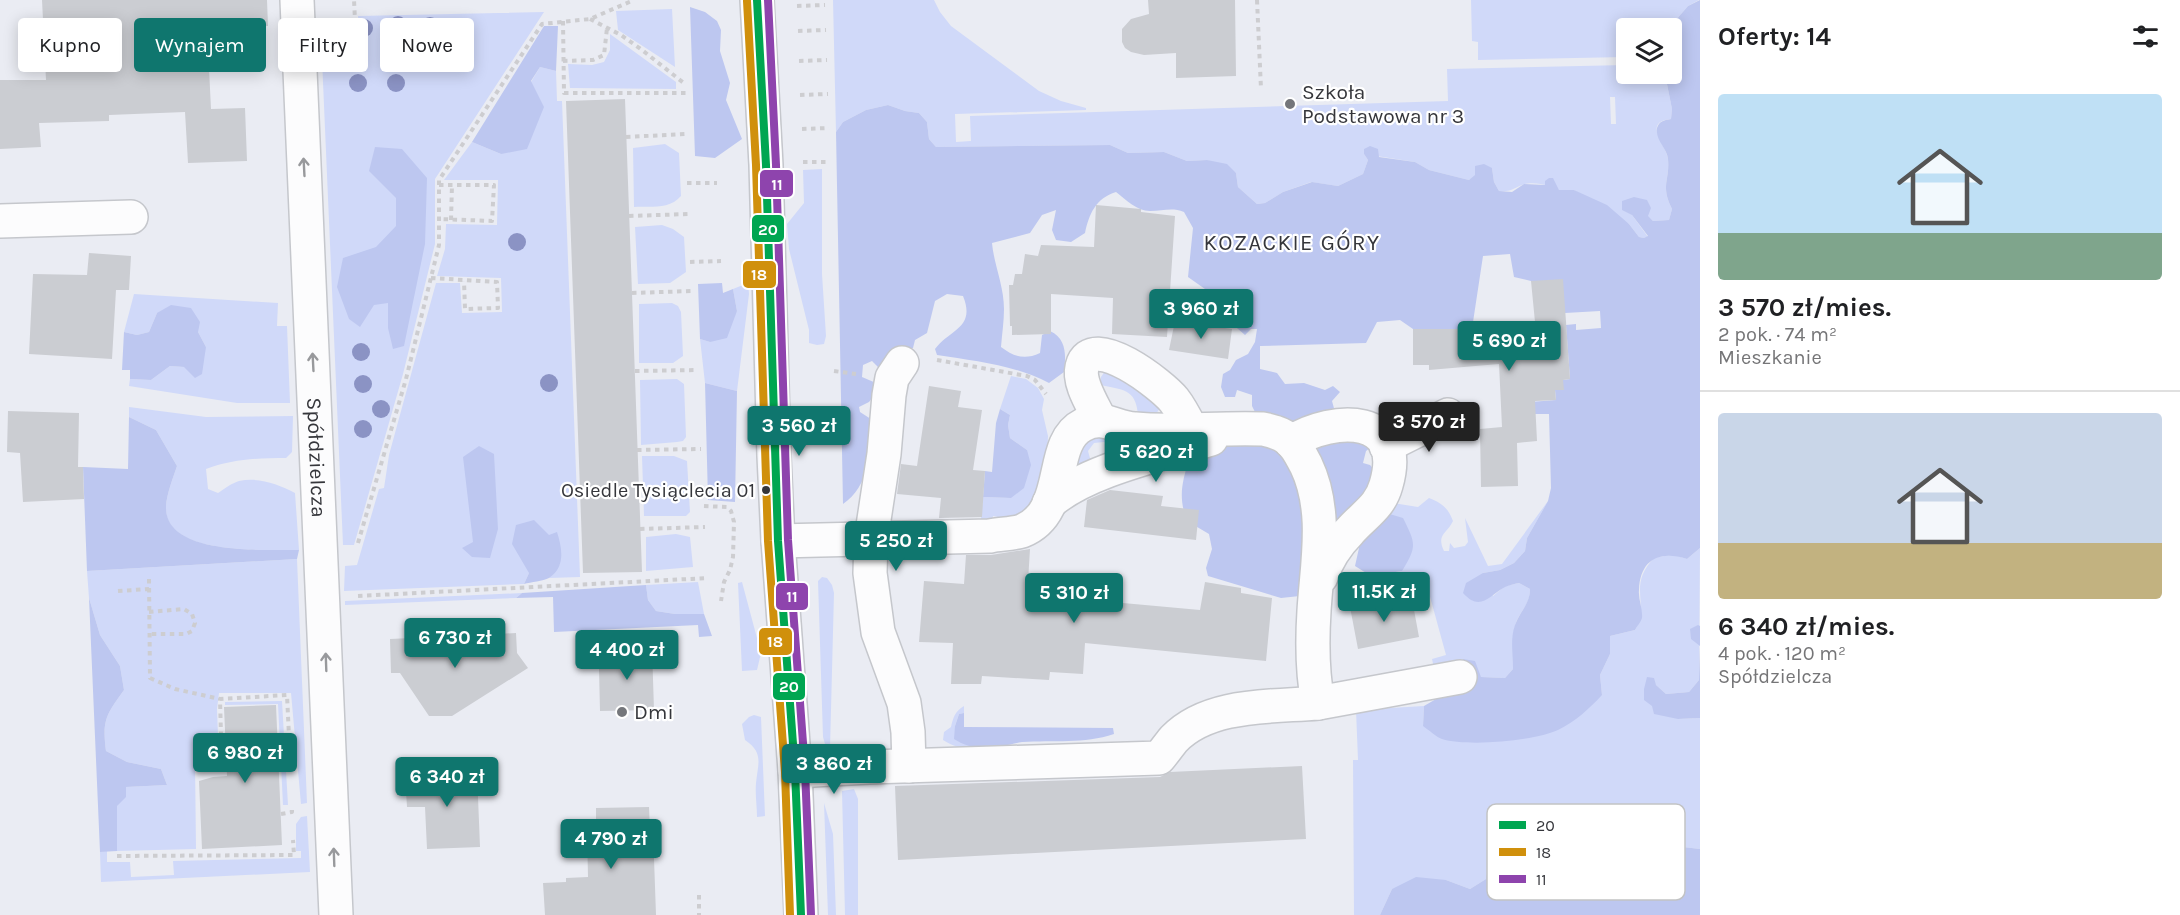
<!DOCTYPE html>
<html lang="pl">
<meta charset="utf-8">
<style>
body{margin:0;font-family:Karla,sans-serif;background:#f6f6f6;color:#202124;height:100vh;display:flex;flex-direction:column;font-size:22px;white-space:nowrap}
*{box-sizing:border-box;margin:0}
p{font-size:20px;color:#757577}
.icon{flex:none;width:33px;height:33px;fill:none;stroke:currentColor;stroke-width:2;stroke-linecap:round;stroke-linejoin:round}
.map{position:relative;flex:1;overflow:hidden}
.panel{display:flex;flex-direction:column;background:#fff;width:480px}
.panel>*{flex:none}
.top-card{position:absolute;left:18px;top:18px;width:570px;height:54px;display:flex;gap:12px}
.tools{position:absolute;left:1616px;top:18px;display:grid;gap:12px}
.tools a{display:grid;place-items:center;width:66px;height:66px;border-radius:6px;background:#fff;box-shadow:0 3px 15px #0003;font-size:30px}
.price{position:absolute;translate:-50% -51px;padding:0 14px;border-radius:6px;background:#0f766e;color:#fff;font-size:20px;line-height:39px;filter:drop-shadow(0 2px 3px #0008)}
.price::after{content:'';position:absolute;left:50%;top:36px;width:18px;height:14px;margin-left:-9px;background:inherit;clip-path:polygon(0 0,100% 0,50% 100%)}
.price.selected{background:#222;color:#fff}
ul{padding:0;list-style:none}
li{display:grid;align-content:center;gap:12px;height:318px;padding:0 18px}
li+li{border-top:2px solid #e0e0e0}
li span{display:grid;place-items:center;height:186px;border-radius:6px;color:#555}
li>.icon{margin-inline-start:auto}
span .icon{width:108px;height:108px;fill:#fffc;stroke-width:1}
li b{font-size:26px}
h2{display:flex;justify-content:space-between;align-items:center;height:72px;padding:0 18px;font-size:26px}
.chip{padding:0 21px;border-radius:6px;background:#fff;box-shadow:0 3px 15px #0003;font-size:21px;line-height:54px}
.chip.selected{background:#0f766e;color:#fff}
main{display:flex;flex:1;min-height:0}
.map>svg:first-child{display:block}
.green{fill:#d0d9f9;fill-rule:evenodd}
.forest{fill:#bdc7f0}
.building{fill:#cbcdd2}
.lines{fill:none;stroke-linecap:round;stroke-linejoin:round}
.street-casing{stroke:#c5c7cc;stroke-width:36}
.secondary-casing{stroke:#c5c7cc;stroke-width:36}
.path{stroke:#cdcdd0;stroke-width:4;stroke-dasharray:4.5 4.5;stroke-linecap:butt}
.street{stroke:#fcfcfd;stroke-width:33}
.secondary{stroke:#f6f7fb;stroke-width:33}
.bus-1-casing{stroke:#fff;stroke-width:12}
.bus-2-casing{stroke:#fff;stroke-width:12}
.bus-3-casing{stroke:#fff;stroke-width:12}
.bus-1{stroke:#00a651;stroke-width:8}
.bus-2{stroke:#d0900c;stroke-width:8}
.bus-3{stroke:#8e44ad;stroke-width:8}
.tree{fill:#8b93c4}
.oneway{stroke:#98999c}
.poi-dot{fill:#74767b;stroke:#fff;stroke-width:2}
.bus-dot{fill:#35363b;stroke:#fff;stroke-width:2}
.labels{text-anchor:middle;stroke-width:4.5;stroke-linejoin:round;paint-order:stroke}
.bus-label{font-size:20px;fill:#35363b;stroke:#fff;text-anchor:end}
.poi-label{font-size:21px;fill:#35363b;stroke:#fff;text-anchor:start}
.street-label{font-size:21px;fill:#35363b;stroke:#fff}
.neighbourhood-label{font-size:22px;letter-spacing:1.5px;fill:#35363b;stroke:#fff}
.key{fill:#fff;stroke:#c2c3c4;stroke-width:1.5}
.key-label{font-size:16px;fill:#35363b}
.line-badge{stroke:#fff;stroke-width:2}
.badge-label{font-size:16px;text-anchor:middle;font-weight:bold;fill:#fff}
</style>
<main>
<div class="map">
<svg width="1700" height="915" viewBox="0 0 1700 915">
<rect width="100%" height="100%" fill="#eaecf3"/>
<!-- green -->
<path class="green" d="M833 0H934L940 12 951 26 1039 91 1061 101 1086 108V110L955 114 956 142 971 141 970 116 1448 101 1447 69 1626 65V74H1665L1672 109 1671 119C1641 122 1667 146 1668 159 1670 181 1660 185 1672 209L1669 220 1653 221 1647 216 1632 215 1648 237 1644 238 1639 237 1629 224 1574 190 1563 192C1554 186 1533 180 1522 185 1512 189 1510 192 1499 191L1494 182 1492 168 1469 180 1429 170 1415 162 1364 154 1368 160 1363 174 1338 186 1311 182 1283 192 1265 203 1257 204 1238 187 1236 173 1207 160 1187 161 1164 152 1128 153 1110 145 936 147 929 139 927 122 919 113 905 111 888 105 866 110 843 122 836 132ZM1610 97H1615L1616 124H1611Z
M1471 0H1699L1688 6 1669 28H1626V57L1478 60V42L1472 41Z
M672 9 675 67 618 30 616 11Z
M544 12 435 179V244L403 374 354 545H343L322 59C325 32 334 28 359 24L358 16Z
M610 34 676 82V89L570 88 568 64 592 65 604 62 610 50Z
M540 67 556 71 557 101H562L580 577 549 578 560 564 529 573 524 584 344 591 345 566 357 565 379 489 384 488 389 455 436 283H460L462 313 502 312 501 278 437 276 445 249 446 224 497 225 498 180H444L472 142 501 154 531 82Z
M665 144 679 153 681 196C669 210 651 206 634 207L633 148Z
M822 169V274L826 336 824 344 817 345 809 343V330L789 249 787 224 804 203 803 170Z
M662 225 673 229 684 237 686 272 670 283 638 284 635 227Z
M748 283 749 294 737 391 705 383 700 339 710 342 737 311 733 289Z
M134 294 278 303 277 326H287L290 403H237L129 386 130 379 151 380 170 366 184 367 206 347 198 332 157 313 149 332 137 335 124 332Z
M672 303 678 306 681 312 683 356 673 363H639V304Z
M1113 370 1160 408 1156 414 1138 415C1136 388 1122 390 1100 385L1101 377 1105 371Z
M1011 376 1026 379 1038 388 1044 399 1042 410 1048 436 1046 480 1039 503 1000 527 998 517 993 516 991 529 980 527 983 497 1011 498 1027 450 1010 438 1008 425 1010 415 1000 409Z
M677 379 684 384 686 437 683 441 677 442 641 445 640 380Z
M129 407 206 417 293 416 292 452 286 458C257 458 233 459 206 469L208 489 218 493C224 489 232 483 239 481 259 477 278 484 295 493L299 550C267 549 163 557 166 506 167 493 173 478 177 466L156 430 129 417Z
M1096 433 1151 437 1115 453 1113 446 1104 442 1094 443 1088 451 1091 462 1072 481 1077 447Z
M642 456H674L687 461 690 512 686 516H644Z
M1429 498C1442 503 1448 508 1453 521 1447 534 1436 534 1444 551H1449L1450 543 1454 548 1465 546 1468 542 1465 518 1488 566 1502 564 1548 501 1527 538 1525 551 1514 563 1500 570 1483 573 1493 596 1505 586 1519 583 1530 589C1530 603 1523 608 1517 620 1512 631 1513 656 1513 669L1505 678 1481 677 1463 659 1460 667 1434 668 1432 659 1446 655 1429 593 1412 596 1401 582H1388L1386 574 1402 571 1383 512 1393 503 1418 507Z
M676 534 690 537 693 567 646 571V537Z
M1700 548 1699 680 1689 692 1666 694 1647 677 1678 719 1700 718V849L1683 847 1677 841 1652 850 1575 822 1560 833 1534 839 1524 871 1515 876 1486 879 1470 889 1446 880 1392 889 1380 915H1354L1353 760H1358L1356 710 1424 706 1423 726 1602 695 1600 675 1610 654V636L1635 630C1651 604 1626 586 1655 557L1675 555 1687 559Z
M297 559 307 803 301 804 291 693H219L217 709 219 762H195L196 849 117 851V806L126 787 167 785 161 769 127 762 106 751C102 720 106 715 124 690L120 666 100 635 89 598 87 571Z
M822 577 827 578 832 585 834 593 830 749 825 744 823 737 818 581Z
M698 582 704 614H675L656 611 648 600 646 585Z
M742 582 761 653 757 670 742 671 738 583Z
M522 593 516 598 345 605V601Z
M282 701 288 805H283L278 704 225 705V702Z
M964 706V713L959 714 955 726 985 748C969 749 957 749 943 740L944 732 951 727C953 718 955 711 964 706Z
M754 715 761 717 765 816 757 817C757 806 755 794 756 783 758 763 764 753 745 740L742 724 749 717Z
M854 789 858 799V915H845L842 791Z
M824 803 833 834 836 915H828Z
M307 816 310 872 101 882 100 852 107 851V862H130L131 877 174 875 173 861 301 858V851H296V824L301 817Z"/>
<!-- forest -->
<path class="forest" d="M1700 0V548L1687 559C1660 550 1640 559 1639 590 1638 599 1643 609 1642 618 1641 622 1637 626 1635 630L1610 636V654L1600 675 1602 695C1589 709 1576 721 1558 730 1534 741 1468 747 1442 739 1436 737 1429 730 1423 726L1424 706 1443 695 1463 659 1475 661 1481 677 1505 678 1513 669C1513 653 1510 639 1515 625 1520 611 1530 604 1530 589L1519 583C1514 584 1509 585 1505 587 1489 596 1480 612 1463 593L1466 583 1483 573 1500 570 1514 563 1525 551 1527 538 1548 501 1551 488 1549 414H1533L1530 402 1556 400 1555 390H1563V380L1570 379 1566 325 1576 324V330L1601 328 1600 311 1565 313 1531 281 1514 277 1510 254 1483 256 1473 322 1452 335 1413 329 1400 320 1377 322 1366 343 1260 346V369L1277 373 1285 384 1304 383 1325 390 1333 386 1340 392 1332 401 1335 412 1333 418 1282 425 1258 418 1252 406V395L1237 390 1235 397H1225L1221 387 1223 374 1230 370 1236 360 1248 354 1255 342 1257 329H1251L1245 335 1230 322 1204 316 1196 323 1177 320 1174 316 1179 303 1189 301 1201 307 1207 304 1205 289 1188 277 1193 228 1184 212C1172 207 1163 211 1150 211 1137 211 1126 200 1116 192 1096 198 1089 214 1085 233L1071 242 1056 240 1052 230 1056 210 1042 215 1030 233 992 243C994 265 1004 286 1004 309 1004 321 1002 334 1001 347 1014 357 1025 360 1040 353L1042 335 1050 331C1067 339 1066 356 1064 372L1049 383C1015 365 975 361 937 355L935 349C950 329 976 328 963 296L947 294 935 301 927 333 915 340 913 348 903 353 882 371 872 361 863 365 862 377 876 383 877 392 869 402 859 407 860 412 877 423C871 450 869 487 843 504L836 132 843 122 866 110 888 105 905 111 919 113 927 122 929 139 936 147 1110 145 1128 153 1164 152 1187 161 1207 160 1227 164 1236 173 1238 187 1257 204 1265 203 1283 192 1312 182 1338 186 1363 174 1368 160 1364 154V149L1370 146 1378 149 1379 157 1415 162 1429 170 1469 180 1475 175V166L1484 164 1492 168 1494 182 1499 191 1512 192 1524 184 1545 185V181L1549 178H1553L1559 190H1574L1607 205 1629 224 1639 237 1644 238 1648 236 1632 215 1622 210V201L1634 197 1647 200 1651 208 1648 216 1653 221 1669 220 1672 209C1660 185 1670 181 1668 159 1667 148 1655 140 1657 128 1659 121 1665 120 1671 119L1672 109 1665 74H1671V28H1669L1688 6Z
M690 7 705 12 717 21 721 30 720 51 730 83 726 100 742 139 715 158 695 156Z
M544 26H558L556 71 540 67 531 81 544 107 527 149 501 154 472 142Z
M375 147 402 149 427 178 425 244 404 346 393 349 388 328V303L374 305 360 327 349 319 337 287 343 258 376 247 396 226V198L369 171Z
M722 283 723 293 733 289 737 311 727 338 710 342 700 339 698 284Z
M171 305 191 308 200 322 198 332 206 347 202 374 195 378 184 367 170 366 151 380 130 379V370H122L124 332 137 335 149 332 157 313Z
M705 383 737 391 735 502 708 500Z
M1000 409 1010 415 1008 425 1010 438 1027 450 1031 465 1024 488 1011 498 983 497 985 471 992 472 996 423Z
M129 417 156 430 177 466C173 478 167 493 166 506 164 557 267 549 299 550L297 559 87 571 83 467 128 469Z
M1322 434 1374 445 1366 451 1363 463 1370 465 1378 474 1372 490 1327 534 1303 445Z
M1265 438 1302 475 1309 595 1281 598 1208 576 1206 568 1212 549 1209 534 1187 521C1178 497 1182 483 1189 459L1224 440Z
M479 446 494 454 498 529 490 558 472 557 462 548 473 542 463 457Z
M1383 512 1403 518C1416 544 1417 546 1402 571L1371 576 1355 566 1359 548 1360 532Z
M534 520 549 535 557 532C562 548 566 567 549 578 543 581 531 582 524 584L529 573 512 544 516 525Z
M646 585 648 600 656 611 675 614H704L712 636 699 637 698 625 554 632 553 597 516 598 522 593Z
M89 598 100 635 120 666 124 690C106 715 102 720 106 751L127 762 161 769 167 785 126 787V797L117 806V851L100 852Z
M1698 625 1700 626V718L1678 719 1654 714 1652 706 1644 700V689L1647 677 1654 678 1656 685 1666 694 1689 692 1699 680 1700 646 1691 639 1690 629Z
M964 713V727L1113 728 1114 734C1084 744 1053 740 1022 742 1009 744 998 749 985 748 974 748 963 745 954 739L955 726 959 714Z
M1575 822 1606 823 1631 829 1641 845 1652 850 1677 841 1683 847 1700 849V915H1380L1392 889 1416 877 1446 880 1470 889 1486 879 1489 863 1501 858 1515 876 1523 871 1519 850 1534 839 1560 833Z"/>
<!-- building -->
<path class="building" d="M42 0H267L268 26 207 28 211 109 245 108 247 161 188 163 185 112 109 115V121L39 123 41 147 0 149V80H46Z
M1148 0H1235L1236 76 1176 78V53L1144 55 1131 52 1125 48 1122 42V29L1131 19 1149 14Z
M625 99 642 572 583 573 566 101Z
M1096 205 1141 209V212L1175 216 1167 337 1112 334 1113 298 1051 294V334L1012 335V326H1010L1009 285H1013L1015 274H1022L1025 254 1038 256 1041 245 1094 247Z
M89 253 131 256 129 290H116L112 359 29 354 33 274 87 275Z
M1563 279 1570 379 1563 380 1564 390H1555L1556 400 1535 401 1537 441 1517 443 1518 486 1481 487 1480 429 1502 427 1499 364 1429 370V365H1413V329H1471V327L1535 322 1531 281Z
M1175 321 1232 329 1228 359 1169 350Z
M929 386 961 391 958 407 982 410 973 470 985 471 982 517 939 518 941 498 897 494 901 464 917 466Z
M8 411 79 413 78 467H83L84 499 23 502 20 453 7 452Z
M1110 490 1163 496 1161 506 1199 510 1196 540 1084 527 1087 500Z
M1030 549 1027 598 1112 603V602L1200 610 1205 582 1241 588V593L1272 598 1266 661 1085 643 1083 674 1050 672 1049 680 982 676 981 684H951L953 643 919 642 924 581 964 584 966 555H991Z
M1412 599 1419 637 1358 649 1350 607 1391 600V603Z
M516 633 517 653 528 668 452 716H429L400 673H391L390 639 433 637 440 648 459 636Z
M652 648 654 710 600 711 599 669H604L603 651Z
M276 705 282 845 202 849 199 781 213 777 227 776 224 707Z
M1302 766 1306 839 898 860 895 786 1160 777 1170 772Z
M477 772 480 847 427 849 425 807H407L405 776Z
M649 807 650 830H653L656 915H545L543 883 566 882V878L588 877 587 831H596V808Z"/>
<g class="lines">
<!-- street casing -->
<g class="street-casing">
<g id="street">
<path id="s1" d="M297 0 336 915"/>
<path d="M0 221 131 217"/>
<path d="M902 363 892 378 889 395 884 454 871 539 870 573 878 632 904 703 908 732 909 766"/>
<path d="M1100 420C1093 405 1078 383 1082 367 1091 329 1163 386 1174 400 1181 409 1186 419 1191 429"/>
<path d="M1291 442C1335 415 1407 414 1386 485 1380 507 1364 515 1350 531 1337 544 1327 559 1321 577"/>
<path d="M1386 446 1448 415"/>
<path d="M1049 503C1086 470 1163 454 1211 439"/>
<path d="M778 541 990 536C1000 534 1012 534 1022 531 1070 512 1047 443 1083 425 1104 414 1114 428 1135 429 1177 433 1220 427 1263 429 1271 431 1281 433 1288 439 1297 446 1301 456 1306 465 1328 511 1317 562 1314 611 1312 642 1312 672 1318 703L1460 677"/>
<path d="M795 771 869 767 1159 758C1164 752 1169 745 1174 739 1209 703 1271 707 1318 703"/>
</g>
</g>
<!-- secondary casing -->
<g class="secondary-casing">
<path id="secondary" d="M757 0 766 165 774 456 778 541 795 771 801 915"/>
</g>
<!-- path -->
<path class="path" d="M1257 0 1261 89
M797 6 825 5
M590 19 621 35 642 50 685 84
M563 21 564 93H686
M334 25 347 20H355L354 0
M798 31 826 30
M563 61 593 60 604 55 607 28
M799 61 827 60
M800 95 828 94
M802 129 829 128
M626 137 686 134
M803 162H830
M687 183H717
M439 185H494L492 221 439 219
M629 216 688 214
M451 220 452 185
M690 262 721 261
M431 278 497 282 498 308 465 309 464 281
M632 293 692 291
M937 360 1027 376 1035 380 1046 394
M635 371 697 370
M834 371 856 374
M637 450 701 449
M704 506 727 507 731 511 734 522 733 557 730 570 724 582 721 601
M640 529 705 527
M358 543 406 379 439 245V180L542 24 590 19 634 0
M149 579 150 678 175 689 220 699
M118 591 149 589
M358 596 708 578
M149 612 184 609 192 614 195 623 192 631 186 634H149
M222 772 220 699 287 695 290 757
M281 814 292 812V810
M117 856 294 855 293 840
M699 895V915"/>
<!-- street -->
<use href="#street" class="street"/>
<!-- secondary -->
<use href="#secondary" class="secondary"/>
<!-- bus-1 casing -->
<g class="bus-1-casing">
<path id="bus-1" d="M757 0 766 165 778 541 795 771 801 915"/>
</g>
<!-- bus-2 casing -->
<g class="bus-2-casing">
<path id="bus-2" d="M747 1 756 165 768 541 785 772 790 915"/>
</g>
<!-- bus-3 casing -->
<g class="bus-3-casing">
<path id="bus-3" d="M768 0 776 165 788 540 805 770 811 915"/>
</g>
<!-- bus-1 -->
<use href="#bus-1" class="bus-1"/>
<!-- bus-2 -->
<use href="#bus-2" class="bus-2"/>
<!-- bus-3 -->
<use href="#bus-3" class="bus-3"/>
</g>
<!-- trees -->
<g class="tree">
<circle cx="398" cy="25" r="9"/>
<circle cx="430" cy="26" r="9"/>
<circle cx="452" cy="27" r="9"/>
<circle cx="364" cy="28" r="9"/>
<circle cx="358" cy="83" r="9"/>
<circle cx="396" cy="83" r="9"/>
<circle cx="517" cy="242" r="9"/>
<circle cx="361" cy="352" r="9"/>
<circle cx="549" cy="383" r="9"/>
<circle cx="363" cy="384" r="9"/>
<circle cx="381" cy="409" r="9"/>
<circle cx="363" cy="429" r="9"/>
</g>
<!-- one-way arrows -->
<defs><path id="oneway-shaft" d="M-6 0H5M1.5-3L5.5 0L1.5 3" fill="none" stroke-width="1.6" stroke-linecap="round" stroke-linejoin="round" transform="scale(1.5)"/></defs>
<g class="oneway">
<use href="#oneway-shaft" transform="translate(304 167) rotate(-93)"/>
<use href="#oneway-shaft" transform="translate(313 362) rotate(-93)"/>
<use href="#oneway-shaft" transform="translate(326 662) rotate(-92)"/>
<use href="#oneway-shaft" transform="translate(334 857) rotate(-92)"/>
</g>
<!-- markers -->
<g class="poi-dot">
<circle cx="1290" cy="104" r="6"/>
<circle cx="622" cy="712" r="6"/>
</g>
<circle class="bus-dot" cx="766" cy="490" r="5"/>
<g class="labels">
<!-- bus labels -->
<g class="bus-label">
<text x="755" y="497">Osiedle Tysiąclecia 01</text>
</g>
<!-- poi labels -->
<g class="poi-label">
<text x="1302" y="99">Szkoła<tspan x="1302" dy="24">Podstawowa nr 3</tspan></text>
<text x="634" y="719">Dmi</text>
</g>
<!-- street labels -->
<g class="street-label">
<text dy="7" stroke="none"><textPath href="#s1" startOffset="458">Spółdzielcza</textPath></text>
</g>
<!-- neighbourhood labels -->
<g class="neighbourhood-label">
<text x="1292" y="250">KOZACKIE GÓRY</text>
</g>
</g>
<!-- legend -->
<rect x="1487" y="804" width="198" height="96" rx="9" class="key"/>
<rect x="1499" y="821" width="27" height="8" fill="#00a651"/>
<rect x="1499" y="848" width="27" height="8" fill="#d0900c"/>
<rect x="1499" y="875" width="27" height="8" fill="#8e44ad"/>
<g class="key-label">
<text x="1536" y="831">20</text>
<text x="1536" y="858">18</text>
<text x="1536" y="885">11</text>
</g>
<g class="line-badge">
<rect x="759" y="169" width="35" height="29" rx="6" fill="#8e44ad"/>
<rect x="751" y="214" width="34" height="29" rx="6" fill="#00a651"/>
<rect x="742" y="260" width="35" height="29" rx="6" fill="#d0900c"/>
<rect x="775" y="582" width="34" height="29" rx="6" fill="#8e44ad"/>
<rect x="758" y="627" width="35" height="29" rx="6" fill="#d0900c"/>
<rect x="772" y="672" width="34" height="29" rx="6" fill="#00a651"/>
</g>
<g class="badge-label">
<text x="777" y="190">11</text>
<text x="768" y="235">20</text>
<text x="759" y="280">18</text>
<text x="792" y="602">11</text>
<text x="775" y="647">18</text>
<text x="789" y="692">20</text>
</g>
</svg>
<div class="tools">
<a><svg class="icon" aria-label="layers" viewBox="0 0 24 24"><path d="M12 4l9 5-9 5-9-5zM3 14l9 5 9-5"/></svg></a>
</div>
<b class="price" style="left:1201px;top:340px">3 960 zł</b>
<b class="price" style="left:1509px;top:372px">5 690 zł</b>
<b class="price selected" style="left:1429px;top:453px">3 570 zł</b>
<b class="price" style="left:799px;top:457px">3 560 zł</b>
<b class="price" style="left:1156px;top:483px">5 620 zł</b>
<b class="price" style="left:896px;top:572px">5 250 zł</b>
<b class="price" style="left:1384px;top:623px">11.5K zł</b>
<b class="price" style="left:1074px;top:624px">5 310 zł</b>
<b class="price" style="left:455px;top:669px">6 730 zł</b>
<b class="price" style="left:627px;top:681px">4 400 zł</b>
<b class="price" style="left:245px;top:784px">6 980 zł</b>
<b class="price" style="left:834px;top:795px">3 860 zł</b>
<b class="price" style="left:447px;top:808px">6 340 zł</b>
<b class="price" style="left:611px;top:870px">4 790 zł</b>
<div class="top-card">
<a class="chip">Kupno</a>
<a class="chip selected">Wynajem</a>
<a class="chip">Filtry</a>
<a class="chip">Nowe</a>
</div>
</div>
<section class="panel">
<h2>Oferty: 14<svg class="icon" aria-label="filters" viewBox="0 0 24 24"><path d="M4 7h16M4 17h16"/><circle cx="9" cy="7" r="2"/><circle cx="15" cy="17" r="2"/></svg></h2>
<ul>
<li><span style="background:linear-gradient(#bfe0f5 75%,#7fa58c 0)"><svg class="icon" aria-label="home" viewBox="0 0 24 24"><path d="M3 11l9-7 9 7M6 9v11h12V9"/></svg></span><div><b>3 570 zł/mies.</b><p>2 pok. · 74 m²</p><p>Mieszkanie</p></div></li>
<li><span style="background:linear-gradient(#c9d6e8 70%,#c2b280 0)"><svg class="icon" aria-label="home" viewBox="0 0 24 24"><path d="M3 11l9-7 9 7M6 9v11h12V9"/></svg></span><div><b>6 340 zł/mies.</b><p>4 pok. · 120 m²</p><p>Spółdzielcza</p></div></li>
</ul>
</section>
</main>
